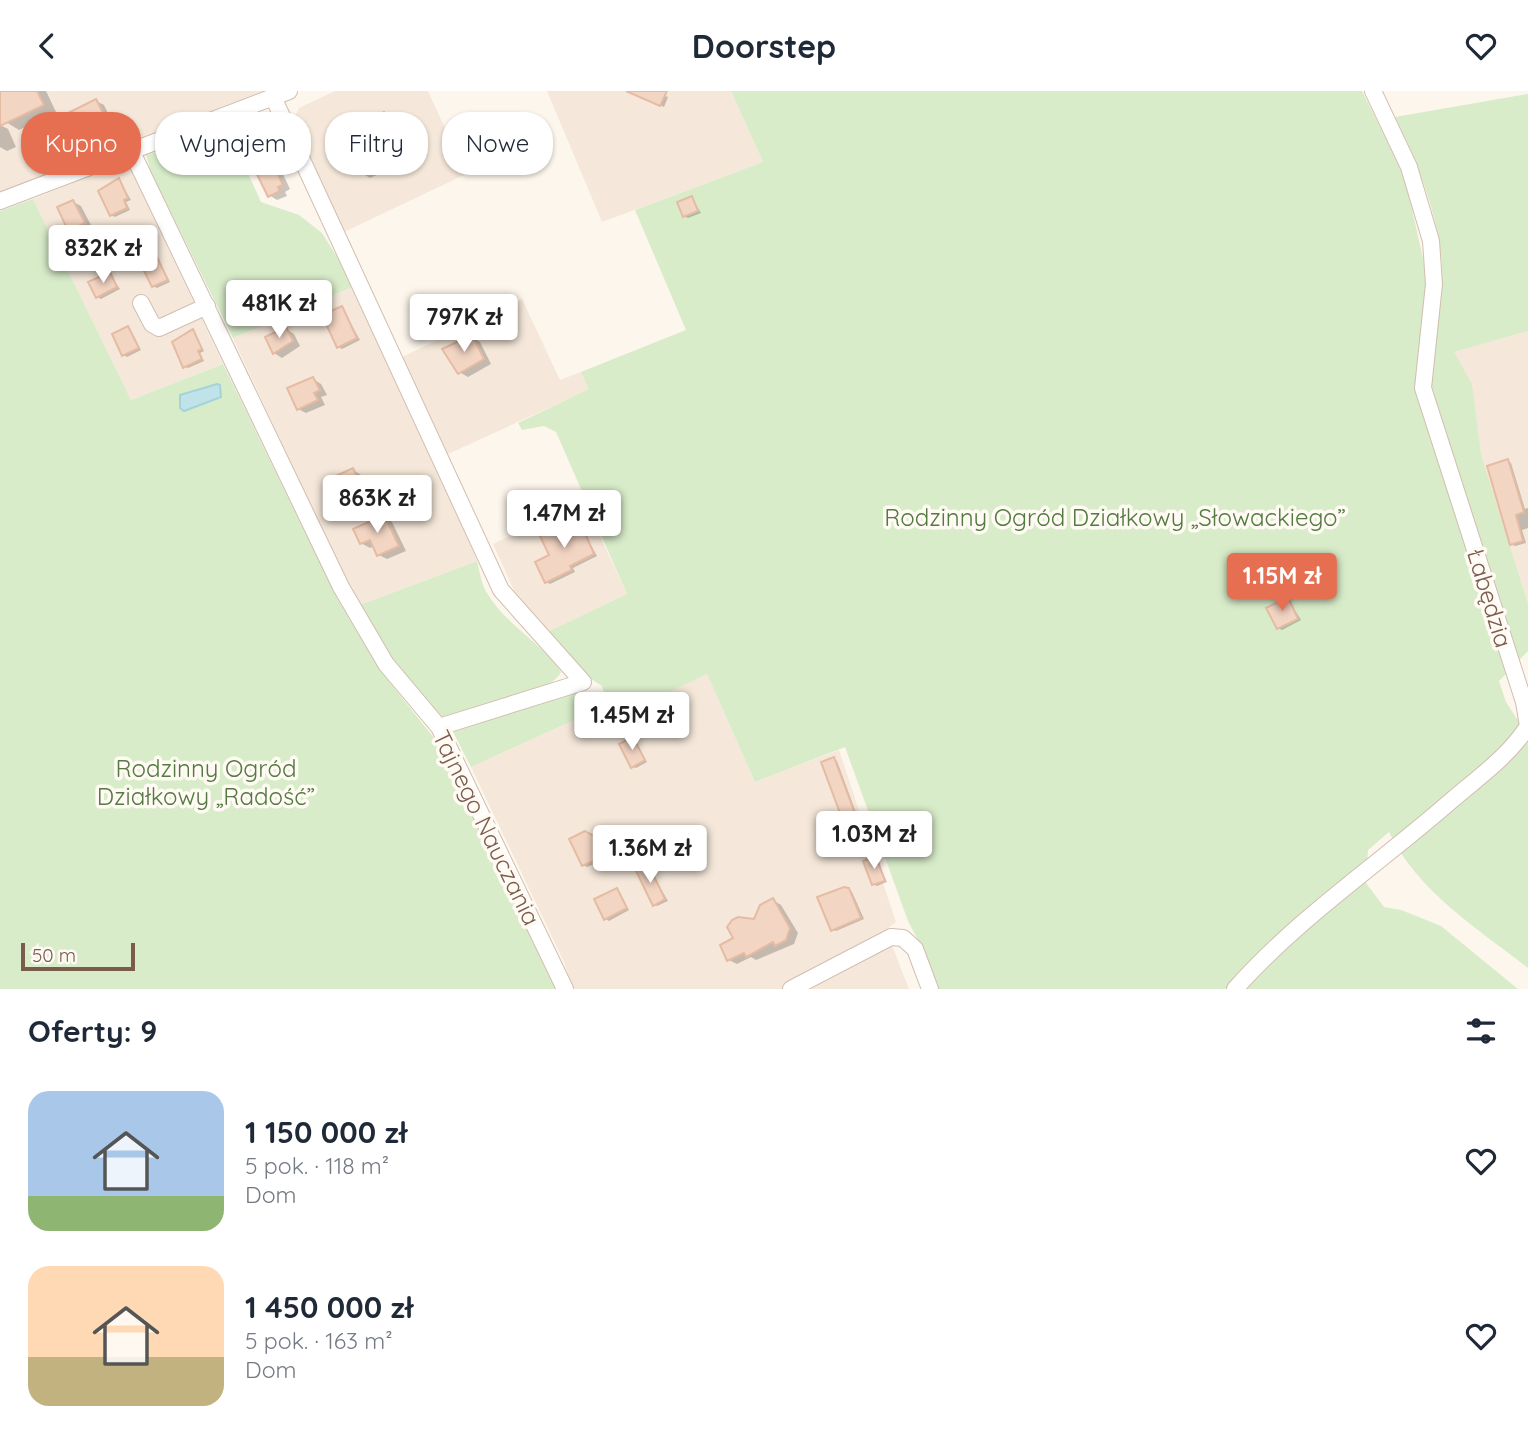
<!DOCTYPE html>
<html lang="pl">
<meta charset="utf-8">
<style>
body{margin:0;font-family:Quicksand,sans-serif;background:#f2f2f3;color:#1f2937;height:100vh;display:flex;flex-direction:column;font-size:26px;white-space:nowrap}
*{box-sizing:border-box;margin:0}
p{font-size:23px;color:#747a83}
.icon{flex:none;width:38px;height:38px;fill:none;stroke:currentColor;stroke-width:2;stroke-linecap:round;stroke-linejoin:round}
.map{position:relative;height:898px;overflow:hidden}
.side{display:flex;flex-direction:column;background:#fff;flex:1}
.side>*{flex:none}
.banner{position:absolute;left:21px;top:21px;width:700px;height:63px;display:flex;gap:14px}
.scale{position:absolute;left:21px;bottom:18px;width:114px;box-sizing:border-box;padding-left:7px;border:4px solid #7a5c4d;border-top:0;font-size:19px;line-height:24px;white-space:nowrap;color:#7a5c4d;-webkit-text-stroke:5px #fffaf3;paint-order:stroke}
.price{position:absolute;translate:-50% -60px;padding:0 16px;border-radius:7px;background:#fff;color:#222;font-size:23px;line-height:46px;filter:drop-shadow(0 2px 4px #0008)}
.price::after{content:'';position:absolute;left:50%;top:42px;width:21px;height:16px;margin-left:-10px;background:inherit;clip-path:polygon(0 0,100% 0,50% 100%)}
.price.current{background:#e76f51;color:#fff}
ul{padding:0;list-style:none}
li{display:flex;align-items:center;gap:21px;height:175px;padding:0 28px}
li span{display:grid;place-items:center;flex:none;width:196px;height:140px;border-radius:21px;color:#555}
li>.icon{margin-inline-start:auto}
span .icon{width:84px;height:84px;fill:#fffc;stroke-width:1}
li b{font-size:30px}
h2{display:flex;justify-content:space-between;align-items:center;height:84px;padding:0 28px;font-size:30px}
.chip{padding:0 24px;border-radius:28px;background:#fff;box-shadow:0 2px 5px #0004;font-size:24px;line-height:63px}
.chip.current{background:#e76f51;color:#fff}
header{display:flex;justify-content:space-between;align-items:center;height:91px;padding:0 28px;background:#fff;font-size:32px;font-weight:800}
.map>svg:first-child{display:block}
.residential{fill:#f5e8da}
.green{fill:#d8ecc9}
.water{fill:#bfe3e8;stroke:#a5d3da;stroke-width:2}
.shadow{fill:#0003}
.building{fill:#f3d5c3;stroke:#e6bba3;stroke-width:2}
.lines{fill:none;stroke-linecap:round;stroke-linejoin:round}
.minor-casing{stroke:#d1beb0;stroke-width:18}
.minor{stroke:#fff;stroke-width:16}
.labels{text-anchor:middle;stroke-width:7;stroke-linejoin:round;paint-order:stroke}
.park-label{font-size:24px;fill:#537a41;stroke:#fffaf3}
.street-label{font-size:24px;fill:#7a5c4d;stroke:#fffaf3}
</style>
<header><svg class="icon" aria-label="back" viewBox="0 0 24 24"><path d="M15 5l-7 7 7 7"/></svg>Doorstep<svg class="icon" aria-label="heart" viewBox="0 0 24 24"><path d="M12 20l-8-8c-3-5 5-10 8-4 3-6 11-1 8 4z"/></svg></header>
<div class="map">
<svg width="1528" height="898" viewBox="0 0 1528 898">
<rect width="100%" height="100%" fill="#fdf6ec"/>
<!-- residential -->
<path class="residential" d="M0 0H267L0 101Z
M335 0H428L466 83 340 143 292 31 299 17Z
M547 0H731L763 71 602 131Z
M127 70 223 273 131 309 33 108Z
M355 195 392 271 522 208 560 289 581 281 590 298 435 369 477 470 357 515 233 247Z
M1528 240V544L1453 261Z
M584 410 627 503 545 542 525 524 493 453Z
M707 583 755 691 839 659 896 831 886 839 909 898H573L564 871 471 676 594 620 600 634Z"/>
<!-- green -->
<path class="green" d="M731 0H1362L1405 86 1427 186 1441 206C1449 150 1420 75 1395 26L1528 3V240L1454 261 1472 293 1481 364 1528 513V560L1499 590 1506 611 1517 628 1528 631V877C1477 837 1418 801 1389 741L1368 759 1366 792 1384 816 1401 819 1441 835 1518 898H936L920 853 908 830 845 656 755 691 707 583 616 627 608 615 602 595 582 582 545 542 627 503 556 341 544 335 522 339 518 332 589 298 581 281 686 239 635 119 763 71Z
M218 32 234 51 261 111 299 124 322 142 355 195 233 247 151 81 146 64 172 56Z
M33 108 131 309 223 273 337 507 379 578 438 652 556 898H0V120Z
M477 470C480 481 481 493 487 502 505 533 541 551 561 581 552 603 468 621 443 629L391 567 357 515Z
M573 600 591 611 594 620 471 676 453 641Z"/>
<!-- water -->
<path class="water" d="M217 293 220 294 221 306 184 320 180 317V304Z"/>
<!-- shadow -->
<path class="shadow" d="M0 0H46L56 21 19 39 6 31 0 18Z
M650 0 668 6 664 16 646 7Z
M96 10 104 14 113 33 89 44 81 40Z
M383 23 392 28 398 41 385 47 376 43Z
M0 34 8 38 16 56 7 60 0 56Z
M385 50 394 55 401 73 370 87 362 82Z
M265 69 281 79 290 98 285 101 287 105 277 109 269 104Z
M119 89 131 109 126 111 130 119 115 126 111 124Z
M692 107 701 122 688 127 684 125Z
M73 111 81 115 92 136 78 143 70 138Z
M157 168 170 191 157 197 153 195Z
M110 183 120 198 101 208 97 206Z
M342 217 360 249 342 258 338 256Z
M128 237 141 259 127 266 124 264Z
M286 238 294 243 300 255 282 267 274 262Z
M193 240 204 260 200 262 204 270 188 277 185 275Z
M472 246 480 251 491 273 468 286 459 281Z
M313 288 321 293 327 304 321 306 325 314 306 322 298 318Z
M1507 370 1511 372 1525 418 1528 417V437L1522 439 1526 452 1515 455 1511 453Z
M353 379 361 384 368 399 347 409 339 405Z
M384 426 392 431 406 460 387 468 379 464 375 454 370 457 361 452Z
M578 430 597 465 573 477 575 481 550 493 546 491 551 465Z
M1288 508 1301 529 1282 539 1278 537Z
M633 648 647 671 636 677 632 675Z
M833 668 837 670 862 738 852 742 848 740Z
M585 742 606 754 603 769 587 776 583 774Z
M876 767 887 791 877 795 873 793Z
M648 775 668 810 657 815 654 813Z
M617 799 629 819 609 830 606 828Z
M848 799 852 801 864 828 836 840 832 838Z
M773 809 781 814 798 842 794 853 756 869 751 866 737 873 729 869 735 848Z"/>
<!-- building -->
<path class="building" d="M0 0H37L44 14 0 35Z
M626 0H667L660 15Z
M96 8 106 28 80 41 70 21Z
M384 21 391 37 375 44 368 28Z
M386 48 394 68 361 83 352 63Z
M265 67 269 74 273 72 283 94 278 96 280 100 268 106 252 73Z
M119 87 128 107 124 109 127 117 110 125 98 100Z
M692 105 698 120 683 126 677 111Z
M73 109 85 132 68 140 57 116Z
M157 166 168 189 152 196 141 174Z
M110 181 117 196 96 207 88 191Z
M342 215 357 247 337 257 322 224Z
M128 235 139 257 122 265 112 243Z
M286 236 293 250 273 263 265 246Z
M193 238 202 258 198 260 202 268 183 277 172 251Z
M472 244 484 268 458 283 442 258Z
M313 286 320 299 314 302 318 309 297 319 287 297Z
M1508 368 1524 421 1516 424 1523 450 1510 454 1487 375Z
M353 377 361 395 338 406 329 388Z
M384 424 399 455 377 465 370 449 360 453 353 438Z
M579 428 594 463 570 475 572 479 545 492 535 471 549 464 540 445Z
M1288 506 1298 528 1277 538 1266 517Z
M633 646 645 669 631 677 619 653Z
M834 666 860 736 847 741 821 671Z
M585 740 603 750V760L600 767 582 775 569 748Z
M876 765 885 790 872 794 863 770Z
M648 773 665 808 653 815 636 780Z
M844 796 849 797 861 827 831 840 817 806Z
M617 797 627 817 604 829 594 808Z
M773 807 790 837 786 849 775 855 773 851 746 866 744 862 727 870 720 854 733 847 727 836 732 829 738 826 754 828 760 814Z"/>
<g class="lines">
<!-- minor casing -->
<g class="minor-casing">
<path id="minor" d="M273 6 501 499 583 591
M131 59 341 496 386 573 439 636 565 898
M0 110 289 0
M141 212 152 233 159 237 207 215
M439 636 583 591
M791 898 891 846 903 847 915 858 930 898
M1235 898C1299 826 1379 773 1452 709 1480 685 1508 666 1528 635L1524 611 1423 297 1434 193 1431 150 1409 76 1373 0"/>
</g>
<!-- minor -->
<use href="#minor" class="minor"/>
</g>
<g class="labels">
<!-- park labels -->
<g class="park-label">
<text x="1115" y="435">Rodzinny Ogród Działkowy „Słowackiego”</text>
<text x="206" y="686">Rodzinny Ogród<tspan x="206" dy="28">Działkowy „Radość”</tspan></text>
</g>
<!-- street labels -->
<g class="street-label">
<text transform="translate(1489 507) rotate(73)" y="8">Łabędzia</text>
<text transform="translate(486 737) rotate(64)" y="8">Tajnego Nauczania</text>
</g>
</g>
</svg>
<div class="scale">50 m</div>
<b class="price" style="left:103px;top:194px">832K zł</b>
<b class="price" style="left:279px;top:249px">481K zł</b>
<b class="price" style="left:464px;top:263px">797K zł</b>
<b class="price" style="left:377px;top:444px">863K zł</b>
<b class="price" style="left:564px;top:459px">1.47M zł</b>
<b class="price current" style="left:1282px;top:522px">1.15M zł</b>
<b class="price" style="left:632px;top:661px">1.45M zł</b>
<b class="price" style="left:874px;top:780px">1.03M zł</b>
<b class="price" style="left:650px;top:794px">1.36M zł</b>
<div class="banner">
<a class="chip current">Kupno</a>
<a class="chip">Wynajem</a>
<a class="chip">Filtry</a>
<a class="chip">Nowe</a>
</div>
</div>
<section class="side">
<h2>Oferty: 9<svg class="icon" aria-label="filters" viewBox="0 0 24 24"><path d="M4 7h16M4 17h16"/><circle cx="9" cy="7" r="2"/><circle cx="15" cy="17" r="2"/></svg></h2>
<ul>
<li><span style="background:linear-gradient(#a9c7e8 75%,#8fb573 0)"><svg class="icon" aria-label="home" viewBox="0 0 24 24"><path d="M3 11l9-7 9 7M6 9v11h12V9"/></svg></span><div><b>1 150 000 zł</b><p>5 pok. · 118 m²</p><p>Dom</p></div><svg class="icon" aria-label="heart" viewBox="0 0 24 24"><path d="M12 20l-8-8c-3-5 5-10 8-4 3-6 11-1 8 4z"/></svg></li>
<li><span style="background:linear-gradient(#ffd9b3 65%,#c2b280 0)"><svg class="icon" aria-label="home" viewBox="0 0 24 24"><path d="M3 11l9-7 9 7M6 9v11h12V9"/></svg></span><div><b>1 450 000 zł</b><p>5 pok. · 163 m²</p><p>Dom</p></div><svg class="icon" aria-label="heart" viewBox="0 0 24 24"><path d="M12 20l-8-8c-3-5 5-10 8-4 3-6 11-1 8 4z"/></svg></li>
</ul>
</section>
